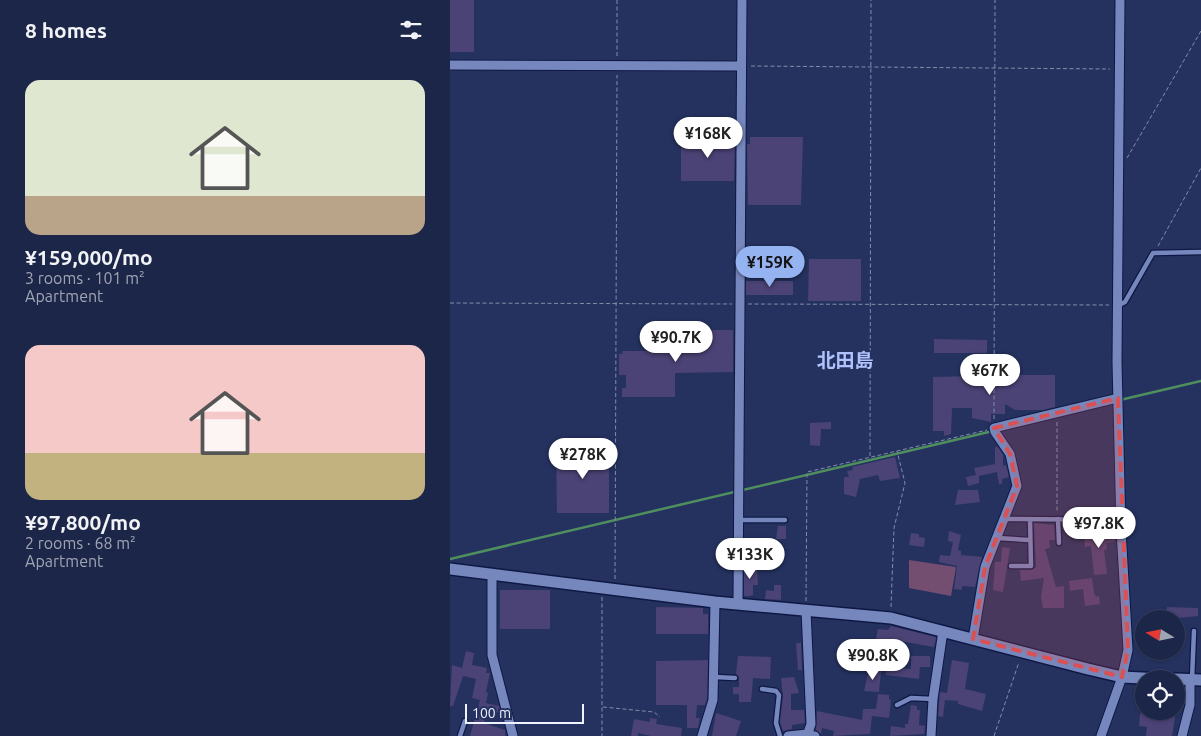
<!DOCTYPE html>
<meta charset="utf-8">
<style>
body{margin:0;font-family:Ubuntu,"Noto Sans JP",sans-serif;background:#293252;color:#f1f3f6;height:100vh;display:flex;flex-direction:column;font-size:19px;white-space:nowrap}
*{box-sizing:border-box;margin:0}
p{font-size:16px;color:#a0a5b4}
.icon{flex:none;width:28px;height:28px;fill:none;stroke:currentColor;stroke-width:2;stroke-linecap:round;stroke-linejoin:round}
.map{position:relative;flex:1;overflow:hidden}
.details{display:flex;flex-direction:column;background:#1c2648;width:450px}
.details>*{flex:none}
.needle{width:32px;rotate:280deg}
.tools{position:absolute;left:685px;top:610px;display:grid;gap:10px}
.tools a{display:grid;place-items:center;width:50px;height:50px;border-radius:50%;background:#1c2648;box-shadow:0 1px 4px #0004,0 0 0 1px #3a4360;font-size:25px}
.scale{position:absolute;left:15px;bottom:12px;width:119px;box-sizing:border-box;padding-left:5px;border:2px solid #eef3ff;border-top:0;font-size:14px;line-height:18px;white-space:nowrap;color:#eef3ff;-webkit-text-stroke:4px #253260;paint-order:stroke}
.price{position:absolute;translate:-50% -42px;padding:0 11px;border-radius:18px;background:#fff;color:#222;font-size:16px;line-height:32px;filter:drop-shadow(0 1px 2px #0008)}
.price::after{content:'';position:absolute;left:50%;top:30px;width:15px;height:11px;margin-left:-8px;background:inherit;clip-path:polygon(0 0,100% 0,50% 100%)}
.price.current{background:#95b2f1;color:#111}
ul{padding:0;list-style:none}
li{display:grid;align-content:center;gap:10px;height:265px;padding:0 25px}
li span{display:grid;place-items:center;height:155px;border-radius:15px;color:#555}
li>.icon{margin-inline-start:auto}
span .icon{width:90px;height:90px;fill:#fffc;stroke-width:1}
li b{font-size:21px}
h2{display:flex;justify-content:space-between;align-items:center;height:60px;padding:0 25px;font-size:21px}
main{display:flex;flex:1;min-height:0}
.map>svg:first-child{display:block}
.green{fill:#734e70}
.lines{fill:none;stroke-linecap:round;stroke-linejoin:round}
.stream{stroke:#4f8f5e;stroke-width:2.5}
.building{fill:#4b4275}
.service-casing{stroke:#0f1844;stroke-width:7}
.minor-casing{stroke:#0f1844;stroke-width:11}
.tertiary-casing{stroke:#0f1844;stroke-width:14}
.path{stroke:#838caa;stroke-width:1;stroke-dasharray:4 2.5;stroke-linecap:butt}
.service{stroke:#7687bd;stroke-width:4.5}
.minor{stroke:#7687bd;stroke-width:9}
.tertiary{stroke:#7687bd;stroke-width:11}
.marked{fill:#db5153;fill-opacity:0.2;stroke:#db5153;stroke-width:4;stroke-dasharray:10 6;stroke-linejoin:round}
.labels{text-anchor:middle;stroke-width:4;stroke-linejoin:round;paint-order:stroke}
.quarter-label{font-size:19px;font-weight:bold;fill:#b0c3fc;stroke:#253260}
</style>
<main>
<section class="details">
<h2>8 homes<svg class="icon" aria-label="filters" viewBox="0 0 24 24"><path d="M4 7h16M4 17h16"/><circle cx="9" cy="7" r="2"/><circle cx="15" cy="17" r="2"/></svg></h2>
<ul>
<li><span style="background:linear-gradient(#dfe7d0 75%,#b9a48a 0)"><svg class="icon" aria-label="home" viewBox="0 0 24 24"><path d="M3 11l9-7 9 7M6 9v11h12V9"/></svg></span><div><b>¥159,000/mo</b><p>3 rooms · 101 m²</p><p>Apartment</p></div></li>
<li><span style="background:linear-gradient(#f6c9c9 70%,#c2b280 0)"><svg class="icon" aria-label="home" viewBox="0 0 24 24"><path d="M3 11l9-7 9 7M6 9v11h12V9"/></svg></span><div><b>¥97,800/mo</b><p>2 rooms · 68 m²</p><p>Apartment</p></div></li>
</ul>
</section>
<div class="map">
<svg width="751" height="736" viewBox="0 0 751 736">
<rect width="100%" height="100%" fill="#253260"/>
<!-- green -->
<path class="green" d="M459 560 506 567 501 596 459 588Z"/>
<g class="lines">
<!-- stream -->
<path class="stream" d="M670 400 751 381
M0 559 543 431"/>
</g>
<!-- building -->
<path class="building" d="M0 0H24V52H0Z
M231 137H285L284 181H231Z
M300 137H353L351 205H298L297 144H300Z
M359 259H411V301H358Z
M296 281H343V295H296Z
M230 330H283V372L225 373V397H172V388H176V375H169V354H172L173 351H230Z
M484 339 537 340V353H484Z
M559 375H605V407L593 410H565L555 404V414H541V422L522 418V408H502L501 434 494 436V431H483V377Z
M381 422V429H371L370 446 360 445V423Z
M106 447H159V513H107Z
M545 447H548L553 455V466L556 465 559 477 552 479V484H549L547 472 529 476V483L518 486 516 477 526 475 524 468 545 464Z
M445 457 450 478 430 481 428 475 410 479 406 497 394 494V477H399L397 471 403 470 402 467Z
M508 490H528L530 502 505 505Z
M584 523 604 525 605 540H599L600 548 595 549 606 587 614 586V608H593L591 597 594 578 571 581 570 570H581L586 567Z
M328 526H336V539H326Z
M665 530V542L656 543 657 549 654 550 657 574 644 575 641 546 635 547 634 534Z
M499 531 511 535 508 550 511 551V555L532 557 525 587 512 586V590L504 589 507 566 489 562 490 555 500 556 503 542 498 541Z
M461 533 469 534V537L475 538 474 547 459 545Z
M552 547 560 548 553 592 543 590 545 562H551Z
M294 567H307L308 585H303V595L300 596H294Z
M642 578 644 593 646 597 649 596 650 604 635 606 633 589 620 591 619 581Z
M324 585H331V600L315 599 316 590 324 591Z
M50 590H100V629H50Z
M206 607 253 608V614H258V634H206Z
M717 607 748 608V616L718 619 719 616 716 615Z
M441 626 486 637 484 647 444 640 439 659 419 652 422 639H426L428 629 438 630Z
M346 643H351L352 670H348Z
M16 651 24 653 22 665 37 668 36 673H40L36 692 38 693 36 703 49 706 50 710 49 713 37 710 34 723 55 730V736H20L30 700 22 698 26 679 13 676 3 706H0L2 665 12 668Z
M288 656 321 657 320 679 303 678 301 702H289V694H283V687H289V678L286 674Z
M461 656H480V667H470L469 679 436 675V667L461 669Z
M258 660 257 699 255 705H247L246 718H250L248 728H237V705H206V661Z
M502 660 519 663 515 689 536 694 532 711 508 704V701L495 700 493 717 488 716 490 692 497 693Z
M419 670 431 671 429 692 414 691Z
M344 677 349 693 341 694V710H354L355 723 342 725V729L333 731 330 722 333 696 331 678Z
M428 694 439 695V699L441 700 439 718 422 716 420 734 383 736 384 731 372 728 371 734 366 730 367 711 412 720 413 709H426Z
M461 705 467 706V710H470L469 725 475 726 474 734 440 736 441 726 455 728V724H458Z
M710 711H726L722 736H696L697 727 689 726 690 713 709 715Z
M266 713 291 721 286 736H262Z
M200 718 207 719 206 724 232 728 231 736H201L188 733V736H181L184 719 200 722Z"/>
<g class="lines">
<!-- service casing -->
<g class="service-casing">
<path id="service" d="M669 305 675 302 703 253 751 252
M554 519 670 520
M608 519 609 543
M290 520H335
M547 538 579 540
M561 566H581L580 519
M265 677 285 678
M742 679 744 631
M312 689 326 691 329 695 326 723 330 736
M447 705 461 698 483 699
M10 736 15 721"/>
</g>
<!-- minor casing -->
<g class="minor-casing">
<path id="minor" d="M0 65 291 66
M42 574V655L63 736
M288 603 292 0
M356 610 361 724 357 736
M523 639 535 567 567 486 560 454 545 432 544 428 668 398
M252 736 263 700 265 602
M338 736 357 734 365 736
M481 736 483 699 493 631
M651 736 672 677 678 650 671 530 667 362 670 0
M732 736 740 705V680"/>
</g>
<!-- tertiary casing -->
<g class="tertiary-casing">
<path id="tertiary" d="M0 569 265 602 441 618 638 669 672 677 712 679
M726 679 751 680"/>
</g>
<!-- path -->
<path class="path" d="M167 0V56
M301 66 660 69
M677 158 751 31
M708 246 751 168
M0 303 282 304
M298 304 659 305
M544 419 545 0
M607 422V513
M420 456 421 0
M165 579 167 75
M152 597V736
M356 601 357 472 537 430
M441 607 444 528 455 483 447 451
M153 707 204 712 210 717
M544 736 569 662"/>
<!-- service -->
<use href="#service" class="service"/>
<!-- minor -->
<use href="#minor" class="minor"/>
<!-- tertiary -->
<use href="#tertiary" class="tertiary"/>
</g>
<!-- marked area -->
<path class="marked" d="M668 398 678 650 672 677 523 639 535 567 567 486 560 454 544 428Z"/>
<g class="labels">
<!-- quarter labels -->
<g class="quarter-label">
<text x="395" y="367">北田島</text>
</g>
</g>
</svg>
<div class="tools">
<a><svg class="needle" viewBox="-14 -14 28 28"><path d="M0-13l5 13h-10z" fill="#e53935"/><path d="M0 13l5-13h-10z" fill="#a0a5b4"/></svg></a>
<a><svg class="icon" aria-label="locate" viewBox="0 0 24 24"><circle cx="12" cy="12" r="6"/><path d="M12 2v4M12 18v4M2 12h4M18 12h4"/></svg></a>
</div>
<div class="scale">100 m</div>
<b class="price" style="left:258px;top:159px">¥168K</b>
<b class="price current" style="left:320px;top:288px">¥159K</b>
<b class="price" style="left:226px;top:363px">¥90.7K</b>
<b class="price" style="left:540px;top:396px">¥67K</b>
<b class="price" style="left:133px;top:480px">¥278K</b>
<b class="price" style="left:649px;top:549px">¥97.8K</b>
<b class="price" style="left:300px;top:580px">¥133K</b>
<b class="price" style="left:423px;top:681px">¥90.8K</b>
</div>
</main>
